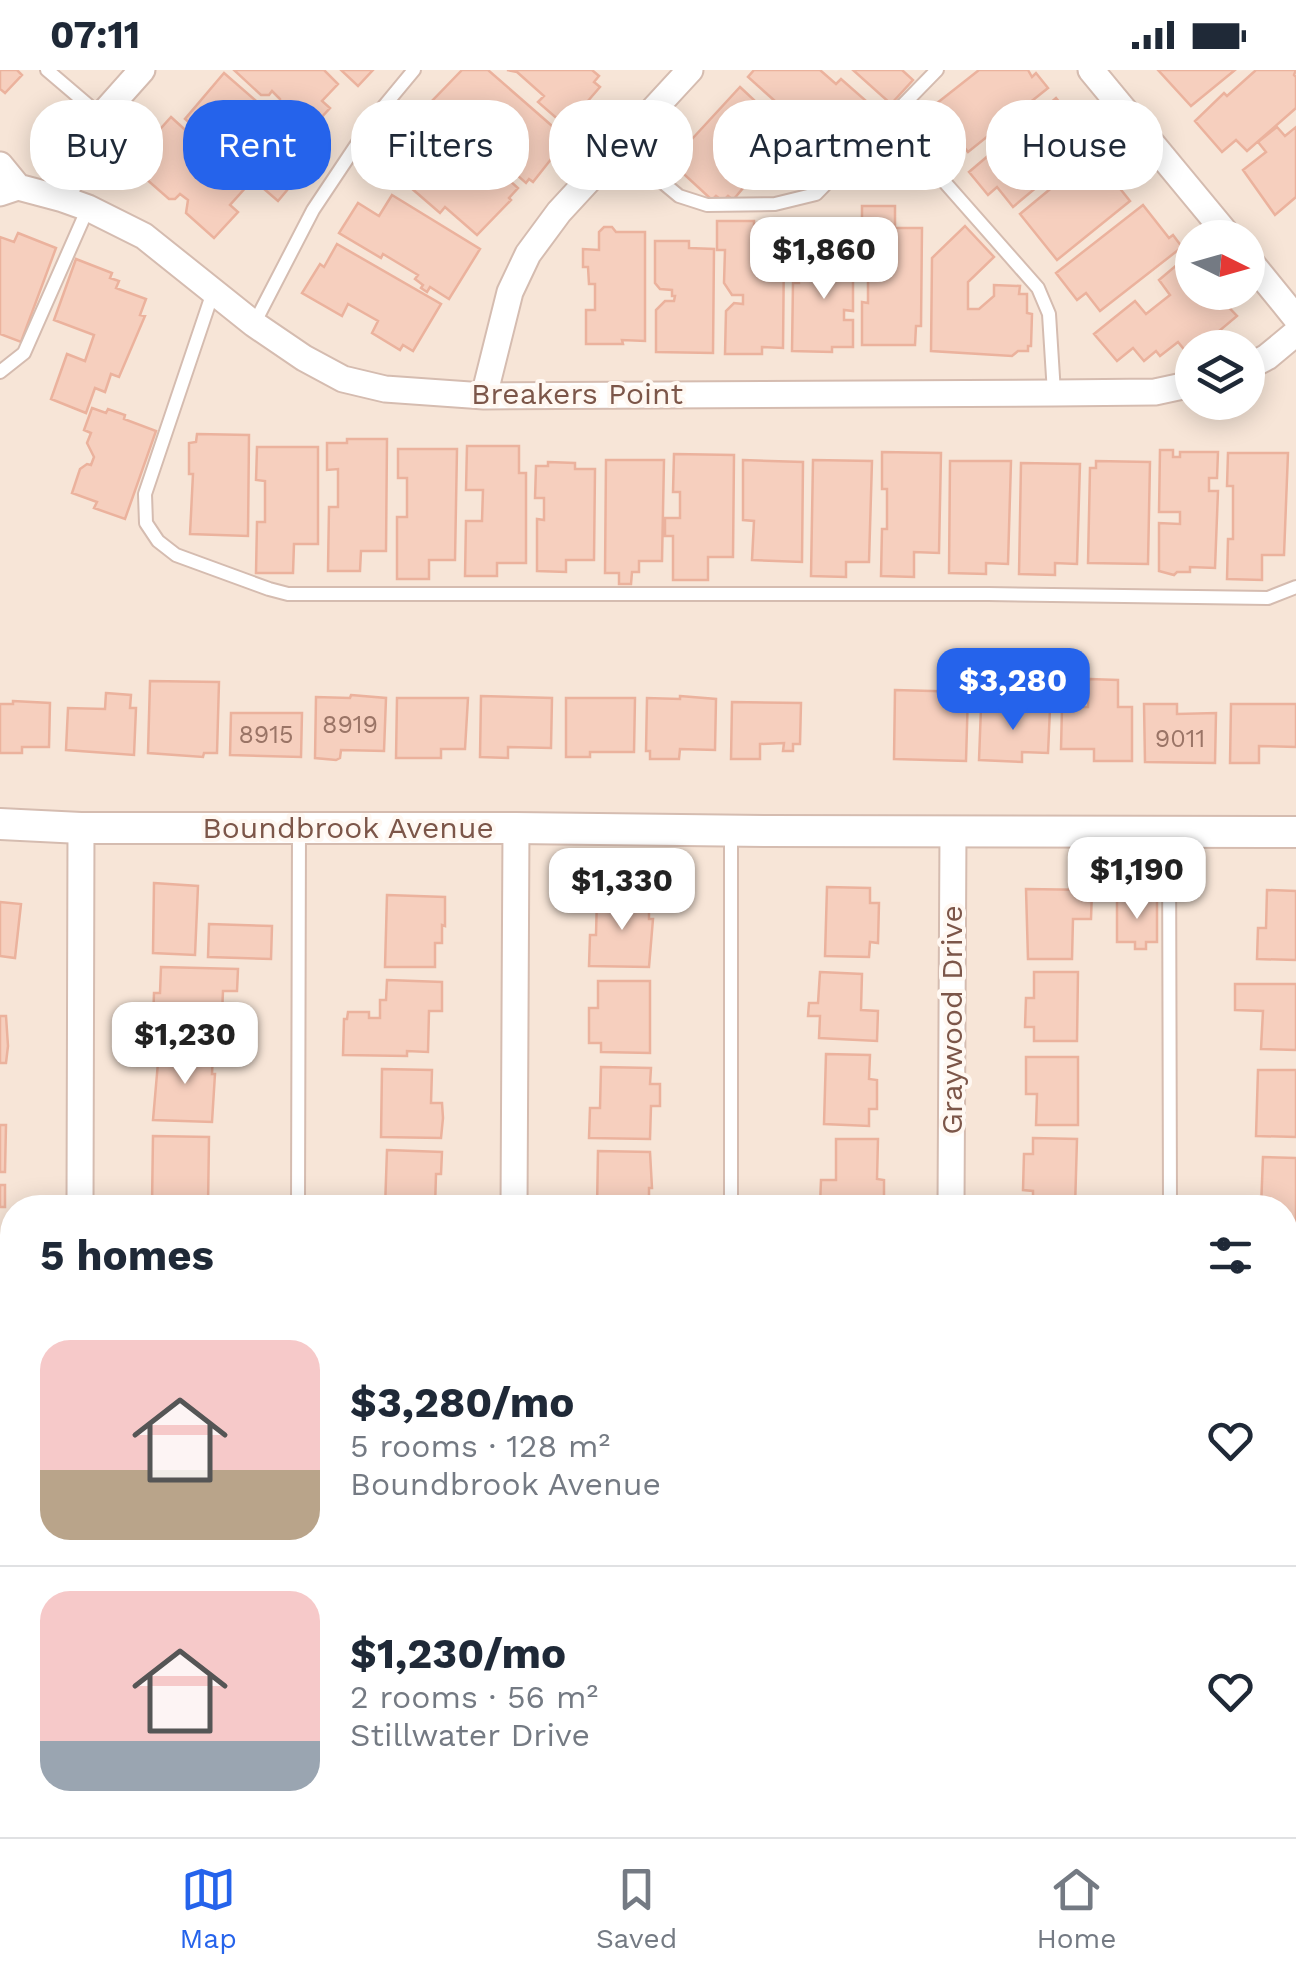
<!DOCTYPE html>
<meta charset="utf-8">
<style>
body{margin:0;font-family:"Work Sans",sans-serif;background:#f2f2f3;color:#1f2937;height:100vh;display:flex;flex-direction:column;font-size:38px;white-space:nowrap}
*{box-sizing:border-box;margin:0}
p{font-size:32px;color:#747a83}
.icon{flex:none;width:55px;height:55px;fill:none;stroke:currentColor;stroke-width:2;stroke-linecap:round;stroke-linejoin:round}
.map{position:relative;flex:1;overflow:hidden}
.side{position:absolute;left:0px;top:1125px;width:1298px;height:642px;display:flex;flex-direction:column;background:#fff;border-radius:40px 40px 0 0;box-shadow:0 5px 25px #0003}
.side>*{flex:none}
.hud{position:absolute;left:30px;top:30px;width:1238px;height:90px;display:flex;gap:20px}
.needle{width:65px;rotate:95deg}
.buttons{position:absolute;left:1175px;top:150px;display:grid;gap:20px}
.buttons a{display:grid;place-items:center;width:90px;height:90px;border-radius:50%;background:#fff;box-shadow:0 5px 25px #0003;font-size:50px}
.price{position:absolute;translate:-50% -85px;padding:0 22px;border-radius:20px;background:#fff;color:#222;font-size:32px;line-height:65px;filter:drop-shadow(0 2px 5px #0008)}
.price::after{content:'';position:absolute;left:50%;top:60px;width:30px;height:22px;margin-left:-15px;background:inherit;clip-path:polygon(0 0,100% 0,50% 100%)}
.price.on{background:#2563eb;color:#fff}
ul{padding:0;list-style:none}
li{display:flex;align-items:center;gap:30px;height:250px;padding:0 40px}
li+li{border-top:2px solid #e0e1e3}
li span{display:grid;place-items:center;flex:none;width:280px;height:200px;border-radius:30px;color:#555}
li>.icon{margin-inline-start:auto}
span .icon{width:120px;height:120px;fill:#fffc;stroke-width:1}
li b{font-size:42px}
h2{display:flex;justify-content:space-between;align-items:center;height:120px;padding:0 40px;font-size:42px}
.chip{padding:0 35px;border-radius:40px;background:#fff;box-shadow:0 5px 25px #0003;font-size:35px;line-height:90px}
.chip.on{background:#2563eb;color:#fff}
.status{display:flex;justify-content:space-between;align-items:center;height:70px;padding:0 50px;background:#fff;direction:ltr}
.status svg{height:28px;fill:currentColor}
.menu{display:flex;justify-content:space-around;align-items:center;height:140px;border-top:2px solid #e0e1e3;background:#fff;font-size:28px;color:#747a83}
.menu a{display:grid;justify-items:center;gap:5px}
.menu .on{color:#2563eb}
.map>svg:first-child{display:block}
.residential{fill:#f7e5d7;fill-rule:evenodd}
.building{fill:#f6cfbe;stroke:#ebb29d;stroke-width:2.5}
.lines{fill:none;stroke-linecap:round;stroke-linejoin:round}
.service-casing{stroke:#d5bcb0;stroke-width:16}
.minor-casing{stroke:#d5bcb0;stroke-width:29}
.tertiary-casing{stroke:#d5bcb0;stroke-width:34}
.service{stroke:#fff;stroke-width:12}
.minor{stroke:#fff;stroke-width:25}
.tertiary{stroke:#fff;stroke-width:30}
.labels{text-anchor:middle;stroke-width:8;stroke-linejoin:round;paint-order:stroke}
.number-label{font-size:25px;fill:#9a7466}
.street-label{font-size:30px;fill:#7c5649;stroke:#fff8f2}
</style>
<div class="status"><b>07:11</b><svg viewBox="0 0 49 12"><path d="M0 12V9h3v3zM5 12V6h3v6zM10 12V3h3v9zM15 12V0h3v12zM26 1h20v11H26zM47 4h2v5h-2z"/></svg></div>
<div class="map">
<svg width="1296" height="1767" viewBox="0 0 1296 1767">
<rect width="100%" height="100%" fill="#fef4e9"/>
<!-- residential -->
<path class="residential" d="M0 0H1296V1767H0ZM1192 168H1248V222H1192ZM1192 278H1248V332H1192ZM12 1138H1285V1755H12Z"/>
<!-- building -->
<path class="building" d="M0 0H17L22 5 5 23 0 19Z
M234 0H324L338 14 322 31 330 38 306 64 280 40V29L272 21 269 25H261Z
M341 0H373L358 16Z
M462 0H488L567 69 533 112 529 109 526 113 492 83 502 71 478 51 469 62 433 30Z
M507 0H592L599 6 594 12 600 17 587 32 591 34 569 59 538 32 544 26 517 2Z
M754 0H820L836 14 841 9 865 30 848 49 856 56 832 82 748 7Z
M853 0H902L913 10 891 34Z
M979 0H1028L1032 7 1036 3 1048 18 968 82 952 62 947 66 927 41Z
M1158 0H1235L1191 36Z
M1256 0H1296L1294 5 1296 7V38L1247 81 1236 70 1222 82 1195 51 1224 23 1227 26Z
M224 3 300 69 282 91 299 106 278 131 241 99 245 95 215 69 212 73 185 49Z
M740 17 813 85 787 114 764 93 733 130 728 126 723 131 716 126 712 130 674 95 685 84 681 81Z
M1056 28 1092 71 1013 137 997 117 988 125 969 102Z
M171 47 247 116 230 135 238 142 214 168 186 143 188 130 180 124 175 129H169L129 94Z
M440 49 518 118 509 128 511 130 477 165 445 137 440 143 410 117 416 110 391 87 414 61 422 68Z
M1277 57 1285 66 1296 57V127L1275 145 1243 100 1266 82 1258 72Z
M1095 82 1123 113 1118 116 1130 131 1057 190 1020 144Z
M392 125 480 179 449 229 430 217 427 222 421 218 423 215 415 209 418 205 383 184 381 188 339 163 358 133 379 146Z
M1143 135 1169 168 1173 165 1182 177 1100 241 1086 223 1077 230 1056 203Z
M862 136H895V158H922L921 256H916L915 275H862V232L868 233V183H862Z
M717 151H754V178H784L783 278 762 277V284H725L726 241 734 233 743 234V225H732L724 213 725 180H717Z
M965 156 994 187 968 212V239H979L994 226V215L1020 216 1019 224H1027V243L1032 244 1031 276H1028V281H1018L1012 286 931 281 932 188Z
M604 157H612L616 162H645V271L622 270 623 274H586V240H595V214H589L588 197H583V179L599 180V162Z
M18 163 56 178 21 272 0 264V167L14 172Z
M655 171H689V178L714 179 713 283 656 282V240L665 231H674L675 226H672V220L660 219 655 213Z
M337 174 441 234 413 281 403 275 400 280 372 263 378 251 348 234 342 246 302 223 320 194 324 197Z
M821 177 853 178V241L844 240V250H853V277H832V282L792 281 793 213H799V190L821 191Z
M1185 188 1192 198V222H1214L1237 246 1199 278 1196 276 1187 283 1178 272 1160 286 1156 281 1144 291 1133 278 1117 291 1094 264 1135 231 1146 244 1170 225 1159 210Z
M76 189 112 203 110 208 119 211 116 218 146 229 140 245 145 246 119 307 111 304 105 322 95 318 86 343 51 329 67 284 85 291 94 265 54 250Z
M92 338 106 343 108 339 125 345 124 349 156 361 125 449 94 438 97 432 72 423 80 399 87 394 91 395 94 387 87 373 91 363 84 360Z
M197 364 249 365 248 466 190 464 193 404H189V373L196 372Z
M347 369H387L386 481H361L360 501H328L329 437H338V399L327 400V373H347Z
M467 376H519V403H526V493H497V506H465L466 451H482L483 420H466Z
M257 377H318V474H294L293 503H256L257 452H265V411L256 410Z
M398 379H457L455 490H429V509H397V447H407V408H398Z
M1160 380H1173V387H1180V382H1218L1217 408H1209V421H1218L1215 498 1190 497V502H1177L1174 505 1159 501V453L1180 454V442H1159Z
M882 382 941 383 939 483 914 482V507L881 506 882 459H887V419H882Z
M1228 383H1288L1284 485H1262V510L1227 509 1228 469H1233V416H1227Z
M674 384 734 385 733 487H708V510H673V466H665V448H680V422H673Z
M606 390H664L662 491H639V502H632L631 514H619V503H605Z
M743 390 803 392 802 492 752 490 754 451 743 450Z
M813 390 872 391 869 492H846V507L811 506Z
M950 391H1011L1008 494 986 493V504L949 503Z
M1096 391 1150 392 1148 494 1088 493 1090 398H1096Z
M548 392 575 393V399H595L594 490H566V502L537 501V449L544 450V428H535L536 396H548Z
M1021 393 1080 394 1077 494 1055 493V505L1019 504Z
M1089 609 1118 610V637H1132V691H1094V679H1061L1062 637H1088Z
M150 611 219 612 217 683H204L203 687 148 683Z
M895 620 968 622 966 691 894 689Z
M106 623 131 625 130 638H136L134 685 66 680 68 638 105 639Z
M351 625 386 628 384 681 341 680 340 688 336 690 315 688 316 627 350 628Z
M481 626 552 628 551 678 508 677V688L480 687Z
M680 626 716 629 715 680 680 679 679 689H650V681H646L647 628 680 629Z
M397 628H468L465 679H441V688H396Z
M566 628H635L634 682H590V687H566Z
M13 631 50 633 49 677H22V683H0V634H13Z
M732 632 801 633 800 674H793V681H783L784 673 760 674V689H731Z
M1144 634H1177V644L1216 643 1215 693 1145 692Z
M1231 634H1296V677L1259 676V693H1230Z
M981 638 1050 639 1048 683 1022 682V692L979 690Z
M231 643H302L301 687 230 685Z
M154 813 198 816 195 885 153 883Z
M827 817 870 818V833H879L878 873 870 872 869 887 825 886Z
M1026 819 1092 820 1091 849H1073L1072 889H1028Z
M1267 820 1296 821V890L1257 889 1258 858H1266Z
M387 825 445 827V856L442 855V873H435V897H385Z
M597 826 649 827V849H653L649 897 589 896 590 865H596Z
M1117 830H1157V872H1146V879H1135V872H1117Z
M0 832 21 834 15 888 0 886Z
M209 854 272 856 271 889 208 887Z
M161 897 238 899 237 921H223L221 968 157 966V953H153L154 923H160Z
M820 902 862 904 861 940 878 941 877 971 819 968 820 946H808L809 933H818Z
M1034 902H1078L1077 971H1034V957H1025L1026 928H1034Z
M387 910 442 912V941H429L428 982 407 981V986L343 985 344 949H347L348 942H369V948H380V930H386Z
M598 911H650V983L601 982V973H589V938H598Z
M1235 914H1296V980L1261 979 1263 941 1235 940Z
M0 946H6L8 976 6 993H0Z
M159 981 213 983 212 1004H215L212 1052 153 1050Z
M826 984 870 985 869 1009 877 1010V1039H869V1056L824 1054Z
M1026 987H1078V1055H1036L1037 1024H1026Z
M601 997 651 998 650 1014H660V1036H651L650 1069 589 1068 590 1038H600Z
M382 999 432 1000 431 1033H442L443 1048 441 1068 381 1067Z
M1258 1000H1296V1067L1256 1066Z
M0 1055H6L5 1102H0Z
M153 1066 209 1067 208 1136 152 1135Z
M1033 1068 1077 1069 1075 1138H1033V1121L1023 1120 1024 1084H1033Z
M836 1069H878L877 1109 884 1110V1127H877V1137L820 1136 821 1110H836Z
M387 1080 442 1082 441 1104H436L435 1138H385Z
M598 1081 650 1082 652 1118H649V1138H597Z
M1263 1087 1296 1088V1157L1285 1156V1138H1261Z
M0 1115H5V1137H0Z
M1285 1173 1296 1174V1246H1285Z
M0 1198H4L3 1226H0Z
M1285 1263H1296V1331H1285Z
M1285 1347H1296V1418H1285Z
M1285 1439H1296V1506L1285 1505Z
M1296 1527V1597L1285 1598V1528Z
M1296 1617V1689L1287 1690 1285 1619Z
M156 1755H186L199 1767H145Z
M430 1755H466L468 1767H411L409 1758Z
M646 1755H679L681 1767H630L629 1758Z
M832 1755H895L897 1767H834Z
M1070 1755H1149L1152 1767H1073Z"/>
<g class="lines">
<!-- service casing -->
<g class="service-casing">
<path id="service" d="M47 0 101 46
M889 49 1038 218 1049 244 1054 323
M620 77 679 126 707 135 775 134 816 124 937 0
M213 222 145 424 146 453 158 471 176 485 269 519 288 524H988L1268 528 1296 517
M254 254 313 140 375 47 414 0
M0 302 24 283 88 138
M731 763V1138
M1169 764 1170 1138
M298 1138 299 759
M326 1755 327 1767
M770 1755 773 1767
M1212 1755 1215 1767"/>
</g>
<!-- minor casing -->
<g class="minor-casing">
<path id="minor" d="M1091 0 1230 168
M0 95 18 117
M0 123 18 117 63 129 88 138 144 166 254 254 304 288 343 309 385 319 484 326 1054 323 1155 322 1192 314
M63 129 86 69 101 46 142 0
M1248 189 1296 248
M1248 297 1267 287 1296 263
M484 326 510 222 528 184 559 142 690 0
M80 1138 81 758
M514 1138 516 758
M951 1138 953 762
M0 1536 12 1512
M542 1755 544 1767
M986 1755 988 1767"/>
</g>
<!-- tertiary casing -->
<g class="tertiary-casing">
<path id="tertiary" d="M0 754 81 758H516L766 761 1296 762"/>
</g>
<!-- service -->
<use href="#service" class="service"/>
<!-- minor -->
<use href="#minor" class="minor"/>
<!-- tertiary -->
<use href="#tertiary" class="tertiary"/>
</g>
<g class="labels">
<!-- number labels -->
<g class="number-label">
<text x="350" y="663">8919</text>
<text x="266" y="673">8915</text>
<text x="1180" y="677">9011</text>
</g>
<!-- street labels -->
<g class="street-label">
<text x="577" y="334">Breakers Point</text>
<text x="348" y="768">Boundbrook Avenue</text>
<text transform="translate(952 950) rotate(-90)" y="10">Graywood Drive</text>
</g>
</g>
</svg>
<div class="buttons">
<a><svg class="needle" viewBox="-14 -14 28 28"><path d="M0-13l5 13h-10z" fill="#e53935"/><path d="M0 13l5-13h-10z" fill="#747a83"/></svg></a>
<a><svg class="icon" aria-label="layers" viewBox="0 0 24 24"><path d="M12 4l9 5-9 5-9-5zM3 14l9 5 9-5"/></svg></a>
</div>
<b class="price" style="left:824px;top:232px">$1,860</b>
<b class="price on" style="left:1013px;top:663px">$3,280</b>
<b class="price" style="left:1137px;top:852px">$1,190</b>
<b class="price" style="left:622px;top:863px">$1,330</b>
<b class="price" style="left:185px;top:1017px">$1,230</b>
<div class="hud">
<a class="chip">Buy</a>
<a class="chip on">Rent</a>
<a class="chip">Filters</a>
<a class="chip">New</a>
<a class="chip">Apartment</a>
<a class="chip">House</a>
</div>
<section class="side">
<h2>5 homes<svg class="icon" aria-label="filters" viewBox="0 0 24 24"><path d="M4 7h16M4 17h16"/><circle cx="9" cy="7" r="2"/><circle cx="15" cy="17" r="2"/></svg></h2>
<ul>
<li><span style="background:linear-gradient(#f6c9c9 65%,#b9a48a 0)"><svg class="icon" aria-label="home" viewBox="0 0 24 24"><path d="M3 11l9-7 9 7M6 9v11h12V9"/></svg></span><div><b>$3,280/mo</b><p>5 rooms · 128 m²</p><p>Boundbrook Avenue</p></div><svg class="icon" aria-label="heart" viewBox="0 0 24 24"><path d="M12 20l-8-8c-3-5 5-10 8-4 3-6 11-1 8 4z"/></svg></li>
<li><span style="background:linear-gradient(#f6c9c9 75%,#9aa5b1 0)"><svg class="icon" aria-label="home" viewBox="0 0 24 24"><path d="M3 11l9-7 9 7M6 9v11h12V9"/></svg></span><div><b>$1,230/mo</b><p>2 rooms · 56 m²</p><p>Stillwater Drive</p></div><svg class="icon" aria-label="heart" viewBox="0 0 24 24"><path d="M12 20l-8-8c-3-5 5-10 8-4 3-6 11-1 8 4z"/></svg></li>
</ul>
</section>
</div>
<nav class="menu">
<a class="on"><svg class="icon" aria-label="map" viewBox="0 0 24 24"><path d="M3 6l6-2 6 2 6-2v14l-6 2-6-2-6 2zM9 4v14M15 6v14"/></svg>Map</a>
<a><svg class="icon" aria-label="saved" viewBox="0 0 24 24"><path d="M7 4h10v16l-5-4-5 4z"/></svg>Saved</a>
<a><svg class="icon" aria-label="home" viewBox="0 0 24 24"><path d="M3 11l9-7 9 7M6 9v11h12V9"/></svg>Home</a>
</nav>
